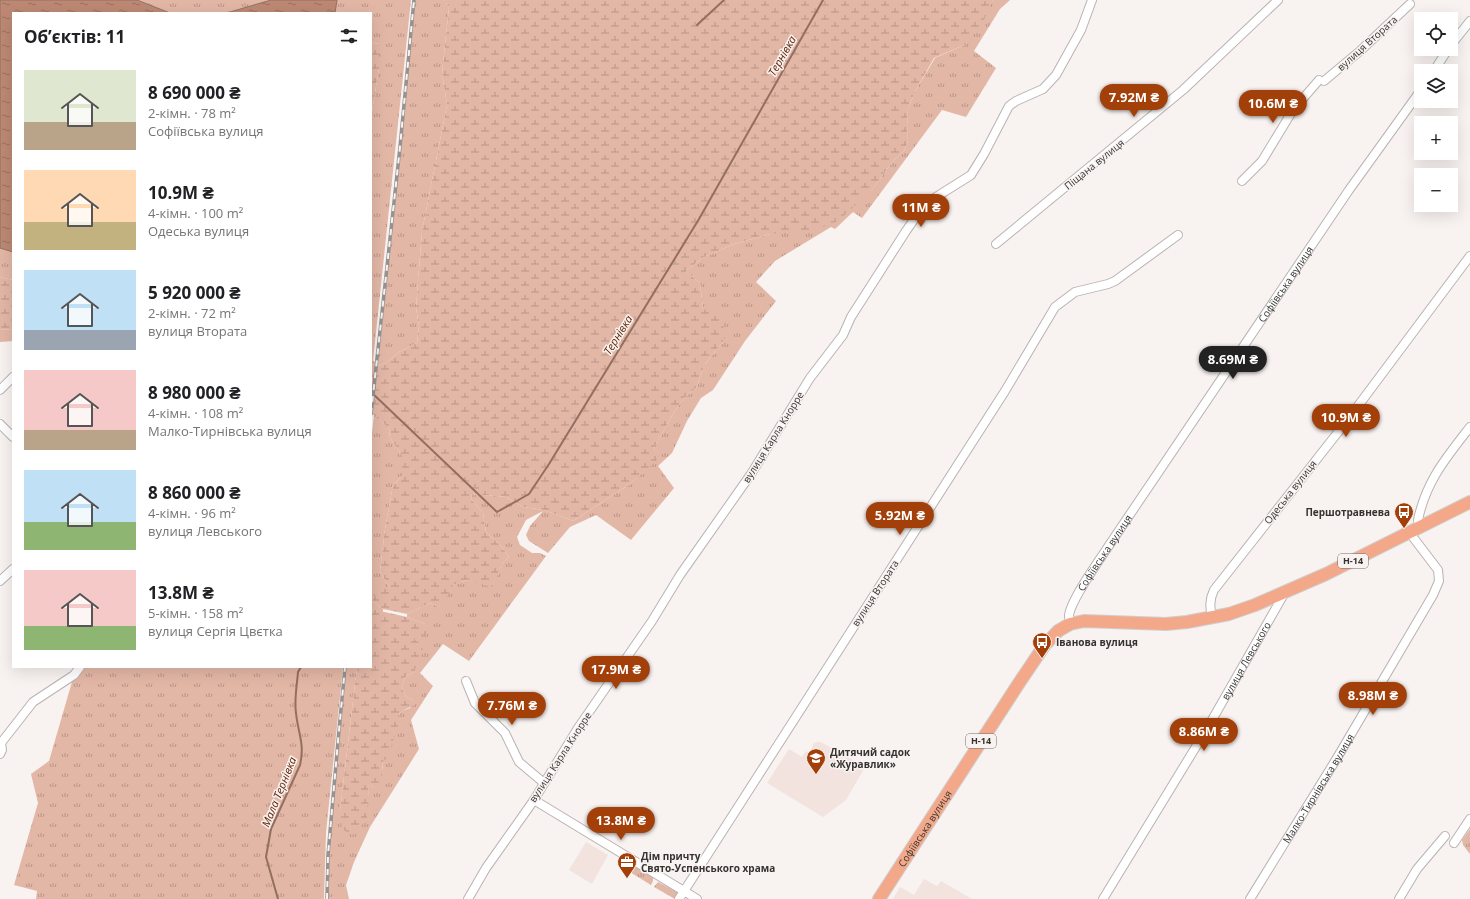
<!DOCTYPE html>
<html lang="uk">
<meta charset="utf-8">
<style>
body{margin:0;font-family:"Open Sans",sans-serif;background:#f2f2f2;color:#202124;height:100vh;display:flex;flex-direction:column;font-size:15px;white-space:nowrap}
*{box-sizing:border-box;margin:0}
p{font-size:13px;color:#757577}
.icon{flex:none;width:22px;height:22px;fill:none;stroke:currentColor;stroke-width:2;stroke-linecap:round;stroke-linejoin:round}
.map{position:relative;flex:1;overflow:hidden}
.drawer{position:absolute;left:12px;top:12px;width:360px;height:656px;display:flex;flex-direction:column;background:#fff;border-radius:0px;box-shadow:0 4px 16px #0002}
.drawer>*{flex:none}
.fabs{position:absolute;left:1414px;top:12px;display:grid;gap:8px}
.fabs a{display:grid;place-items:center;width:44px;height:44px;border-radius:0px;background:#fff;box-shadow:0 4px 16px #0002;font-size:20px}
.price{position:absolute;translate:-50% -34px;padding:0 9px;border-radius:14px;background:#a33f09;color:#fff;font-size:13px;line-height:26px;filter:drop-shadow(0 1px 2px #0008)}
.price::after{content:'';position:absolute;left:50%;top:24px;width:12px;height:9px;margin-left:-6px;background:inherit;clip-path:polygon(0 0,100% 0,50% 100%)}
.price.selected{background:#222;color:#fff}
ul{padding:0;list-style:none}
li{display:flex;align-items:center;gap:12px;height:100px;padding:0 12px}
li span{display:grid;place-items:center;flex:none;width:112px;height:80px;border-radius:0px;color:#555}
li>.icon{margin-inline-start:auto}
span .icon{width:48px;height:48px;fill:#fffc;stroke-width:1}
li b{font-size:17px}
h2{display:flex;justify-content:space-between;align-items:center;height:48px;padding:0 12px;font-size:17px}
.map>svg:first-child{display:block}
.built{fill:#f2e3de}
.grass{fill:url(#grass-tufts)}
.wetland{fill:url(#wetland-marsh)}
.water{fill:url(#water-ripples);stroke:#946f60}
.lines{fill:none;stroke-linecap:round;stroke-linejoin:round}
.stream{stroke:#946f60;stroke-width:2}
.street-casing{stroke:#b9b3b1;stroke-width:10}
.primary-casing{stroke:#cfcece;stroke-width:14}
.street{stroke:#fff;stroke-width:8}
.primary{stroke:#f3a989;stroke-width:12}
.rail-casing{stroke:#969291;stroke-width:3.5}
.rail{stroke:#f8f2f0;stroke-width:2;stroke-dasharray:6;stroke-linecap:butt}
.labels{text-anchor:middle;stroke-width:3;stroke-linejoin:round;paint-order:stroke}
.shield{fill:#f8f2f0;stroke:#706c6b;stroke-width:1}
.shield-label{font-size:9px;font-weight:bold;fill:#353332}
.street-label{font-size:10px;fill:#353332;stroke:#f8f2f0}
.poi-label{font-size:10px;font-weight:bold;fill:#353332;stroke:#f8f2f0;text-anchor:start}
.water-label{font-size:11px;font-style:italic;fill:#642404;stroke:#f8f2f0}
</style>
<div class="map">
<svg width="1470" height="899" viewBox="0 0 1470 899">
<defs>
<pattern id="grass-tufts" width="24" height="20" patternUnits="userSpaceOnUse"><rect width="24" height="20" fill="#e3b7a6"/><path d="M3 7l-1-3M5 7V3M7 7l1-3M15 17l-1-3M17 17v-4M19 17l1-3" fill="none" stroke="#b99588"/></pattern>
<pattern id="wetland-marsh" width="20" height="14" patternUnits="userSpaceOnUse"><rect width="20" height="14" fill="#e3b7a6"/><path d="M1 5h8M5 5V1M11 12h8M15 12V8" fill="none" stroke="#b99588"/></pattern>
<pattern id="water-ripples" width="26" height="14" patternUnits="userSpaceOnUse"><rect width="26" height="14" fill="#bd8974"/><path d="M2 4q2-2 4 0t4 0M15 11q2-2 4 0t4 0" fill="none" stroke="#9a7160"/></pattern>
</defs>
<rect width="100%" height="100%" fill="#f8f2f0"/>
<!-- built -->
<path class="built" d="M817 742H821L865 767 846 800 823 817 767 783 789 749 802 757 806 751 809 753 814 743Z
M586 842 608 855 592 884 569 870Z
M924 879 937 886 941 881 972 899H893L900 887 914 895Z"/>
<!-- grass -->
<path class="grass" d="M137 0H271L230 12 223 13H170Z
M337 0H411L373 361 371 358V118L379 68V44L371 42V13H335Z
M415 0H444L449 7 442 73 447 105 422 231 416 308 419 326 417 343 399 352 386 363 378 366Z
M993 0H1010L1000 9 974 51 996 68 966 117 942 110 862 218 853 212 835 229 831 227 775 261 756 282 776 301 745 341 713 390 701 398 687 421 672 453 658 466 674 488 631 540 596 515 570 527 548 553 529 541 526 535 530 526 543 511 526 520 517 537 520 545 532 553H540L546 556 469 661 443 644 420 673 433 686 411 720 419 749 370 827 354 862 346 885 349 899H328L329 855 346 667H357L340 810 356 826C367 810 369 805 368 786L372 783 373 788 383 768V761L398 715 402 711 410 708 414 701 406 697 402 687 405 677 414 672 415 638 418 636 425 624 407 617V614L430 603 439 607 454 584H459L465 580 492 586 502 564 509 557 502 547 486 532 483 513 472 500 471 494 506 497 523 507 544 510 573 521 630 484 656 460 654 448 674 412 685 397 697 387 700 376 706 363 725 339 703 309 700 283 686 271 702 258 734 244 770 234 872 190 893 161 904 151 908 141 907 127 908 108 917 88 935 58 964 45Z
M0 248 13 252V280L0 277Z
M0 329 13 330V341L0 342Z
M374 415 389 428 390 438 402 455V476L393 485 385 529 380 571 390 589 372 601 383 609V612L371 609V441Z
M82 667H343L326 833 324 899H36L37 891 14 885 38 803 31 774 49 761 74 675Z
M1470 829V854L1463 845 1462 840Z
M623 861H625L653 877V881L651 885 620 866Z
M658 882 677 892 678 893 675 899 654 887Z"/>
<!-- wetland -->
<path class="wetland" d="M444 0H993L982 24 964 45 934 58 917 88 908 108 907 127 908 141 904 151 893 161 872 190 838 221 816 229 770 234 734 244 702 258 686 271 700 283 703 309 722 315 725 339 706 363 700 376 697 387 685 397 674 412 654 448 657 460 630 484 573 521 544 510 523 507 506 497 471 494 472 500 483 513 486 532 502 547 509 557 502 564 492 587 465 580 459 584H454C450 592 445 596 444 605L439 607 430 603 407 614 383 609 372 601 374 596 383 587 390 589 380 571 385 529 393 485 402 476V455L390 438 389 428 371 413V358L378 366 386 363 399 352 417 343 419 326 416 308 422 231 447 105 442 73 449 7Z
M371 42 379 44V68L371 118Z
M0 277 13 280V330L0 329Z
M371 609 407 617 425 624 428 630 425 635 415 638V640L420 643 423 650 414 672 405 677 402 687 406 697 414 701 416 704C410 708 403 709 398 715L400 720 388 757 383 761 382 779 373 788 372 784 368 786 369 801 366 812 367 818 361 826H356L357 831 352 835 342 829 340 810 357 667H371Z"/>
<!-- water -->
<path class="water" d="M0 0H137L170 13H13V252L0 248Z
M271 0H337L335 13H223L230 12Z"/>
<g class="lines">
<!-- stream -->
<path class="stream" d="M697 25 724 0
M371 392 497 512 529 494 549 464 699 219 823 0
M278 899 266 857 271 829 300 765C305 744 298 733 296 713 294 700 297 685 298 672L301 667"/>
<!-- street casing -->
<g class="street-casing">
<g id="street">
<path d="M1451 45 1470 21"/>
<path d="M1434 71 1448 49"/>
<path d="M1324 81 1360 51 1410 4"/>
<path d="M1242 181 1262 161 1293 110 1319 80"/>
<path d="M996 244 1183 90 1278 0"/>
<path d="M0 390 13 377"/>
<path d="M0 424 13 437"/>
<path d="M1418 520C1426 481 1446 458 1470 427"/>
<path d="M0 581 13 569"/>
<path d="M1212 618C1210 607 1209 600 1214 590L1346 422 1470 256"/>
<path id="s1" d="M1070 624C1070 622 1069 618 1069 615 1072 597 1103 555 1114 538L1349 190 1421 90"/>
<path d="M466 681 475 703 505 733 519 762 544 783"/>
<path d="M0 754 2 750 1 743 33 702 74 675 80 667"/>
<path d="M534 800 697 899"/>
<path d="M1454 843 1470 819"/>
<path d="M468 899 486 868 534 800 578 728 652 621 680 575 751 474 810 378 843 335 851 317 906 231 925 204 971 175 984 154 1009 106 1016 101 1043 89 1056 75 1081 30 1092 0"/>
<path d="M679 899 1005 391 1055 307 1075 292 1108 284 1115 281 1178 235"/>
<path id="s2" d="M1103 899 1208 727 1284 594"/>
<path id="s3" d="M1250 899 1337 758 1433 595 1439 581 1438 570 1409 532"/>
<path d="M1399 899 1417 869 1445 836"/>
</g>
</g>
<!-- primary casing -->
<g class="primary-casing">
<g id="primary">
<path id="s4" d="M879 899 1019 683 1044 646 1058 631 1070 624 1084 621 1166 624 1187 622 1229 614 1255 605 1326 574 1470 502"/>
</g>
</g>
<!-- street -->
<use href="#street" class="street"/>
<!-- primary -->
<use href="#primary" class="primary"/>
<!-- rail casing -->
<g class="rail-casing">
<path id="rail" d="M371 414 400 147 414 0
M327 899 328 855 338 741 345 667"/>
</g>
<!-- rail -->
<use href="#rail" class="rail"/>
</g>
<!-- icons -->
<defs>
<g id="bus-pin" transform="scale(1)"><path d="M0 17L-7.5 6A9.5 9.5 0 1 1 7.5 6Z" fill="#a33f09" stroke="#f8f2f0"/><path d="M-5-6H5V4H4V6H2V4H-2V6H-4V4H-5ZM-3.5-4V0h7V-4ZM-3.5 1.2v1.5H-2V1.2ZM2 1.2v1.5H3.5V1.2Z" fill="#fff"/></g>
<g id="school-pin" transform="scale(1)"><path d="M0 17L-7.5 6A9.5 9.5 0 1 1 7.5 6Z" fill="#a33f09" stroke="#f8f2f0"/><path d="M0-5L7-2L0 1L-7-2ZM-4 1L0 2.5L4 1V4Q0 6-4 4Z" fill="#fff"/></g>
<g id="office-pin" transform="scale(1)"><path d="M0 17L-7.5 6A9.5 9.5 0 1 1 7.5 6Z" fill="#a33f09" stroke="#f8f2f0"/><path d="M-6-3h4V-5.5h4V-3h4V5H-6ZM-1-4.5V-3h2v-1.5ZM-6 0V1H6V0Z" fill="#fff"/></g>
</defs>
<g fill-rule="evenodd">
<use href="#bus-pin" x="1404" y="512"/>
<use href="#bus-pin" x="1042" y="642"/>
<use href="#school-pin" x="816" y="758"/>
<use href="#office-pin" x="627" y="862"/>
</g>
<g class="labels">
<!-- shield labels -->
<g class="shield">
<rect x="1338" y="554" width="30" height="14" rx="3"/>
<rect x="966" y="734" width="30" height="14" rx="3"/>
</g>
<g class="shield-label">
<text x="1353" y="564">Н-14</text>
<text x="981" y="744">Н-14</text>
</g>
<!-- street labels -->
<g class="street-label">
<text transform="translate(1367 43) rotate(-42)" y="4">вулиця Втората</text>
<text transform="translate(1094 164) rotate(-39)" y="4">Піщана вулиця</text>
<text dy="4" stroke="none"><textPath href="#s1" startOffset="405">Софіївська вулиця</textPath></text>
<text transform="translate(773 437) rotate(-58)" y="4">вулиця Карла Кнорре</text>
<text transform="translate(1290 492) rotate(-52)" y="4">Одеська вулиця</text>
<text dy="4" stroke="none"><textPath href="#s1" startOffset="81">Софіївська вулиця</textPath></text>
<text transform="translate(875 593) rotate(-57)" y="4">вулиця Втората</text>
<text dy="4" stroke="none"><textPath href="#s2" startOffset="278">вулиця Левського</textPath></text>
<text transform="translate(560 757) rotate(-57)" y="4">вулиця Карла Кнорре</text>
<text dy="4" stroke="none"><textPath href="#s3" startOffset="130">Малко-Тирнівська вулиця</textPath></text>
<text dy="4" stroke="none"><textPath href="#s4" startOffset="84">Софіївська вулиця</textPath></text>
</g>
<!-- poi labels -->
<g class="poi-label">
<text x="1390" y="516" text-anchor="end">Першотравнева</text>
<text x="1056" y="646">Іванова вулиця</text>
<text x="830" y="756">Дитячий садок<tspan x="830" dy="12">«Журавлик»</tspan></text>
<text x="641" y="860">Дім причту<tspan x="641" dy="12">Свято-Успенського храма</tspan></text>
</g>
<!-- water labels -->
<g class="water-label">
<text transform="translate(782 56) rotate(-60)" y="4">Тернівка</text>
<text transform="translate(618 335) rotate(-58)" y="4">Тернівка</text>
<text transform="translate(279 792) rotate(-68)" y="4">Мала Тернівка</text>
</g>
</g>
</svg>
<div class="fabs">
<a><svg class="icon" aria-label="locate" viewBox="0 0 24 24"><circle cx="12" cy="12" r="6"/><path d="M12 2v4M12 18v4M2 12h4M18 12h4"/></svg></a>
<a><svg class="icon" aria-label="layers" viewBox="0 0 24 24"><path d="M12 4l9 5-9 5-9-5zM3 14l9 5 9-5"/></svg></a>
<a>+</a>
<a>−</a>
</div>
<b class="price" style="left:1134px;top:118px">7.92M ₴</b>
<b class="price" style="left:1273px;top:124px">10.6M ₴</b>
<b class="price" style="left:921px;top:228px">11M ₴</b>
<b class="price selected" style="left:1233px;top:380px">8.69M ₴</b>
<b class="price" style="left:1346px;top:438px">10.9M ₴</b>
<b class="price" style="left:900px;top:536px">5.92M ₴</b>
<b class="price" style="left:616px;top:690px">17.9M ₴</b>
<b class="price" style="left:1373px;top:716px">8.98M ₴</b>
<b class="price" style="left:512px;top:726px">7.76M ₴</b>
<b class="price" style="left:1204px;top:752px">8.86M ₴</b>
<b class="price" style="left:621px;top:841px">13.8M ₴</b>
<section class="drawer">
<h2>Об’єктів: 11<svg class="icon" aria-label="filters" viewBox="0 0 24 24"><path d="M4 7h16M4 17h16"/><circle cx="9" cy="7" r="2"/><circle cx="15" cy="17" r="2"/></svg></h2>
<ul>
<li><span style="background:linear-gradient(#dfe7d0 65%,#b9a48a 0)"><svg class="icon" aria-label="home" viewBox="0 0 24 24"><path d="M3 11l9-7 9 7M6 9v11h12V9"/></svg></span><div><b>8 690 000 ₴</b><p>2-кімн. · 78 m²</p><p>Софіївська вулиця</p></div></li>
<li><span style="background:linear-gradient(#ffd9b3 65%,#c2b280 0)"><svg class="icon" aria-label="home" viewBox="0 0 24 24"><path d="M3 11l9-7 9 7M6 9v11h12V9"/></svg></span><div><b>10.9M ₴</b><p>4-кімн. · 100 m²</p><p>Одеська вулиця</p></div></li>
<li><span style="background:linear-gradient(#bfe0f5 75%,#9aa5b1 0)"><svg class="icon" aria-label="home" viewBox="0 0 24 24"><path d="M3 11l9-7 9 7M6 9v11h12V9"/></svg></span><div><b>5 920 000 ₴</b><p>2-кімн. · 72 m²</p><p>вулиця Втората</p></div></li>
<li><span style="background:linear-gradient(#f6c9c9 75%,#b9a48a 0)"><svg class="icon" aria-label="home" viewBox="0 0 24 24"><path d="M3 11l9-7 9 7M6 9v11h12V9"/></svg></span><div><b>8 980 000 ₴</b><p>4-кімн. · 108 m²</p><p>Малко-Тирнівська вулиця</p></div></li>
<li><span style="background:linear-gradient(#bfe0f5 65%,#8fb573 0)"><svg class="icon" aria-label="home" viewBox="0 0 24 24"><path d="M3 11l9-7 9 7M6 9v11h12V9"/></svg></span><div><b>8 860 000 ₴</b><p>4-кімн. · 96 m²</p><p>вулиця Левського</p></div></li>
<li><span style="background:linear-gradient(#f6c9c9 70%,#8fb573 0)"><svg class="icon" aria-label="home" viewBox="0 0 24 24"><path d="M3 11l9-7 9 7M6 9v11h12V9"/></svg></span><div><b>13.8M ₴</b><p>5-кімн. · 158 m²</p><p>вулиця Сергія Цвєтка</p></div></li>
</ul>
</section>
</div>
